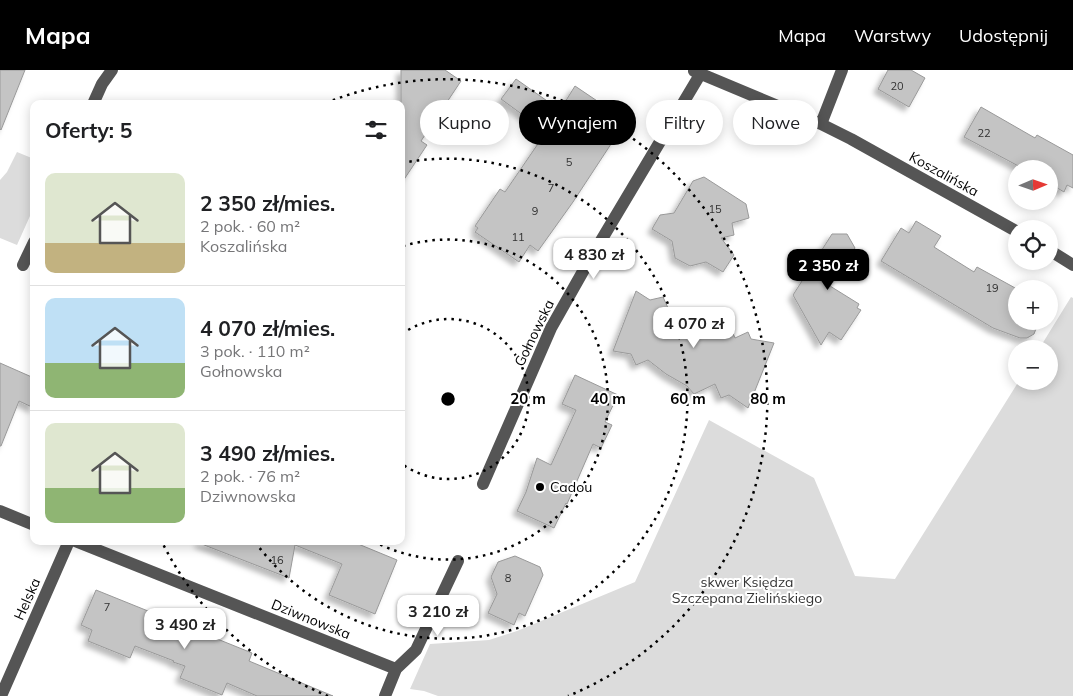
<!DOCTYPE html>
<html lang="pl">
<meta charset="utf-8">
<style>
body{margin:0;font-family:Mulish,sans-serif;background:#f6f6f6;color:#202124;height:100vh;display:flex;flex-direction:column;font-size:19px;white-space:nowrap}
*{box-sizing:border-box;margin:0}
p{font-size:16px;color:#757577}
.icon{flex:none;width:28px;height:28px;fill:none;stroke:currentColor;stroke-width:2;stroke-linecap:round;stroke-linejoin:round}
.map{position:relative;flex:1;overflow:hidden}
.drawer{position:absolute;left:30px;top:30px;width:375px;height:445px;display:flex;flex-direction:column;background:#fff;border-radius:10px;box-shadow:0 2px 12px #0003}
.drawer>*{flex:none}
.hud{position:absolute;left:420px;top:30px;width:475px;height:45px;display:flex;gap:10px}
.needle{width:32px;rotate:88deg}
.buttons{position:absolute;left:1008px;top:90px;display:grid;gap:10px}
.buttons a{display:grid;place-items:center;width:50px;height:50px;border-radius:50%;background:#fff;box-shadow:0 2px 12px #0003;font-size:25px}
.price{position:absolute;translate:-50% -42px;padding:0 11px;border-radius:10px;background:#fff;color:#222;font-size:16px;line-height:32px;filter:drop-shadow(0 1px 2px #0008)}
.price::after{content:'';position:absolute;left:50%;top:30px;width:15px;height:11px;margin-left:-8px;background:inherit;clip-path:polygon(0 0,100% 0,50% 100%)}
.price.current{background:#000;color:#fff}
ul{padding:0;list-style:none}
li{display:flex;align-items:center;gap:15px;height:125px;padding:0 15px}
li+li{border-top:1px solid #e0e0e0}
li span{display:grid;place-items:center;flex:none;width:140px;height:100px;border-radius:10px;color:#555}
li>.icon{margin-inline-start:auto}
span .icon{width:60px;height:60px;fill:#fffc;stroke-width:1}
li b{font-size:21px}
h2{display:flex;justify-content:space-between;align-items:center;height:60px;padding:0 15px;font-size:21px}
.tag{padding:0 18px;border-radius:22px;background:#fff;box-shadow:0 2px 12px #0003;font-size:18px;line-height:45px}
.tag.current{background:#000;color:#fff}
header{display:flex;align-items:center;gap:30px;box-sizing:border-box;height:70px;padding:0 25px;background:#000;color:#fff}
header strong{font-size:24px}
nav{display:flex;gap:28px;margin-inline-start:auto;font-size:18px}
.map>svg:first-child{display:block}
.green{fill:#dcdcdc}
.building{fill:#c4c4c4;stroke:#999;filter:url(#shadow)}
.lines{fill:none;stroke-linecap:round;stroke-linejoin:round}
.minor{stroke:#555;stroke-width:12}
.ring{fill:none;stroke:#000;stroke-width:2.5;stroke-dasharray:2.5 5}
.poi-dot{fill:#000;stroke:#fff;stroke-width:2}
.labels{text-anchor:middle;stroke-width:4;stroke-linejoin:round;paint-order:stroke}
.number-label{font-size:11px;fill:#313131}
.street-label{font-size:14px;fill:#000;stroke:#fff}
.poi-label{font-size:14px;fill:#000;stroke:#fff;text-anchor:start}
.park-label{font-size:14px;fill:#333;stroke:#fff}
.centre{fill:#000;stroke:#fff;stroke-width:2.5}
.ring-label{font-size:15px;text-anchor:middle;font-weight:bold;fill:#000;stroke:#fff;stroke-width:4;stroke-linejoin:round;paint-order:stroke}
</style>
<header>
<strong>Mapa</strong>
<nav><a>Mapa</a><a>Warstwy</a><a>Udostępnij</a></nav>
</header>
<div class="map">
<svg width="1073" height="626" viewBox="0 0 1073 626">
<defs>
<filter id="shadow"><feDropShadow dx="-4.5" dy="4.5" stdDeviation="2.5" flood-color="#0004"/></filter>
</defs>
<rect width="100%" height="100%" fill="#fff"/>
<!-- green -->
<path class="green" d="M17 82 34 89V137L17 175 0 168V110L7 102Z
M1071 227 1073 228V626H438L424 621 410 619 430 574 489 570 517 561 635 512 709 350 814 408 855 506 895 509 1019 311H1049V279H1039Z"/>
<!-- building -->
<path class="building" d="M0 0H25L1 60 0 59Z
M401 0H445L461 11 421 71 427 75 401 114Z
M888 0H911L925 8 909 37 878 19Z
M516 9 560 40 575 16 618 45 613 71 573 132 538 181 530 175 519 192 475 162 478 158 475 156 500 119 505 122 546 62 501 29Z
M981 37 1035 68 1037 65 1073 85V118L1067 115 1064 122 1049 113V99H1024L964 67Z
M704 107 746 134 749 148 732 153 734 165 721 168 734 185 723 202 706 192 690 196 675 188 672 171 652 159 660 145 674 143 693 111Z
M916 151 941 166 934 177 974 202 977 197 1017 219H1016V251H1036L1037 256 1034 264 1027 268H1020L993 258 881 191 901 158 909 163Z
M832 164H847L855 178 830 216 859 234 857 238 861 240 841 270 829 262 821 275 793 225Z
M636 221 650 230 663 227 668 238 684 239 699 242 694 250 725 245 735 268 748 262 751 269 774 273 748 338 729 325 721 328 715 314 694 324 687 316 666 304 648 290 636 295 631 284 613 281Z
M0 293 34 308V338L19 331 1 376H0Z
M575 305 618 325 605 352 612 355 601 378 593 374 567 434 566 433 554 458 517 441 526 422 537 388 551 395 576 340 562 334Z
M199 471H351L397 490 375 544 329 525 342 494 295 475 289 508 199 473Z
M515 486 540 497 543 505 525 546 519 543 514 555 488 543 497 524 491 507 498 492Z
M96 520 252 583 249 591 333 626H257L227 613 222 625 180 608 185 596 173 592 174 591 135 576 130 588 88 571 92 560 81 555Z"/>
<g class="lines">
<!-- minor -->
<path class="minor" d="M694 1 821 54 851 69 1016 161
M93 34 102 14 112 0
M821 54 842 0
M1049 180 1073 195
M23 195 34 172
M483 414 551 258 590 189 701 3
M0 441 34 455
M75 471 396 599
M1 626 69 471
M385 626 396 599 416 580 458 491"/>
</g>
<!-- distance rings -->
<g class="ring">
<path d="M402 264A80 80 0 1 1 402 394"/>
<path d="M403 176A160 160 0 1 1 375 472"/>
<path d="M402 93A240 240 0 1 1 255 472"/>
<path d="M328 626A320 320 0 0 1 162 472M326 33A320 320 0 1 1 568 626"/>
</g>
<!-- markers -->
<circle class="poi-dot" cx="540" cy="417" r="5"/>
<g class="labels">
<!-- number labels -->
<g class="number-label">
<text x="897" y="20">20</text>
<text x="984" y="67">22</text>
<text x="569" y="96">5</text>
<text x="551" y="122">7</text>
<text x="715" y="143">15</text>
<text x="535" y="145">9</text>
<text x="518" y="171">11</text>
<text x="992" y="222">19</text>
<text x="277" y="494">16</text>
<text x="508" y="512">8</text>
<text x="107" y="541">7</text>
</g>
<!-- street labels -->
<g class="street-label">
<text transform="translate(944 104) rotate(29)" y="5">Koszalińska</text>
<text transform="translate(534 263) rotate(-64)" y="5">Gołnowska</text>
<text transform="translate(27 529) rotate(-66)" y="5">Helska</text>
<text transform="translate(311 549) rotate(22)" y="5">Dziwnowska</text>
</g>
<!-- poi labels -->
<g class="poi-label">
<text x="550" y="422">Cadou</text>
</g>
<!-- park labels -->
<g class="park-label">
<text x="747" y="517">skwer Księdza<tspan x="747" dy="16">Szczepana Zielińskiego</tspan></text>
</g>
</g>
<circle cx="448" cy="329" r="8" class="centre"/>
<g class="ring-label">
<text x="528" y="334">20 m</text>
<text x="608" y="334">40 m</text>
<text x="688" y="334">60 m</text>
<text x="768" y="334">80 m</text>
</g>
</svg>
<div class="buttons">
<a><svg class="needle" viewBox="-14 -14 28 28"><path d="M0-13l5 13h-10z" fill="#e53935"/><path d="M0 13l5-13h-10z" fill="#757577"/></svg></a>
<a><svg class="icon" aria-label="locate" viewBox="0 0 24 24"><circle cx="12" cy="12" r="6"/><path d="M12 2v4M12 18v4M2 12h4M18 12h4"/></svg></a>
<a>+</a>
<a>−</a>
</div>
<b class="price" style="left:594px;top:210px">4 830 zł</b>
<b class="price current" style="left:828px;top:221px">2 350 zł</b>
<b class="price" style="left:694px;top:279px">4 070 zł</b>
<b class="price" style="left:438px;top:567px">3 210 zł</b>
<b class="price" style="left:185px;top:580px">3 490 zł</b>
<div class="hud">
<a class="tag">Kupno</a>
<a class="tag current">Wynajem</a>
<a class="tag">Filtry</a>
<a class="tag">Nowe</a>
</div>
<section class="drawer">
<h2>Oferty: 5<svg class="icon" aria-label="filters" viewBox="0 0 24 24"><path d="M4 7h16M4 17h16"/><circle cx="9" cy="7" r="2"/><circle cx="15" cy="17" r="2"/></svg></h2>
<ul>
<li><span style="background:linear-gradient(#dfe7d0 70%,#c2b280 0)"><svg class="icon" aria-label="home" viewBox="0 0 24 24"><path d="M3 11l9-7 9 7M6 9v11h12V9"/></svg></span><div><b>2 350 zł/mies.</b><p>2 pok. · 60 m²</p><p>Koszalińska</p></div></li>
<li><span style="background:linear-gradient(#bfe0f5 65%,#8fb573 0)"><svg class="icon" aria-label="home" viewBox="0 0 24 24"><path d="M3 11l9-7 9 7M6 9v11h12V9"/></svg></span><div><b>4 070 zł/mies.</b><p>3 pok. · 110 m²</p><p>Gołnowska</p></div></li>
<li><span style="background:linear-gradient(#dfe7d0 65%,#8fb573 0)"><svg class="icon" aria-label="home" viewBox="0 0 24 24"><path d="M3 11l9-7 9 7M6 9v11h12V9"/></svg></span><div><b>3 490 zł/mies.</b><p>2 pok. · 76 m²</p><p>Dziwnowska</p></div></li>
</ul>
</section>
</div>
